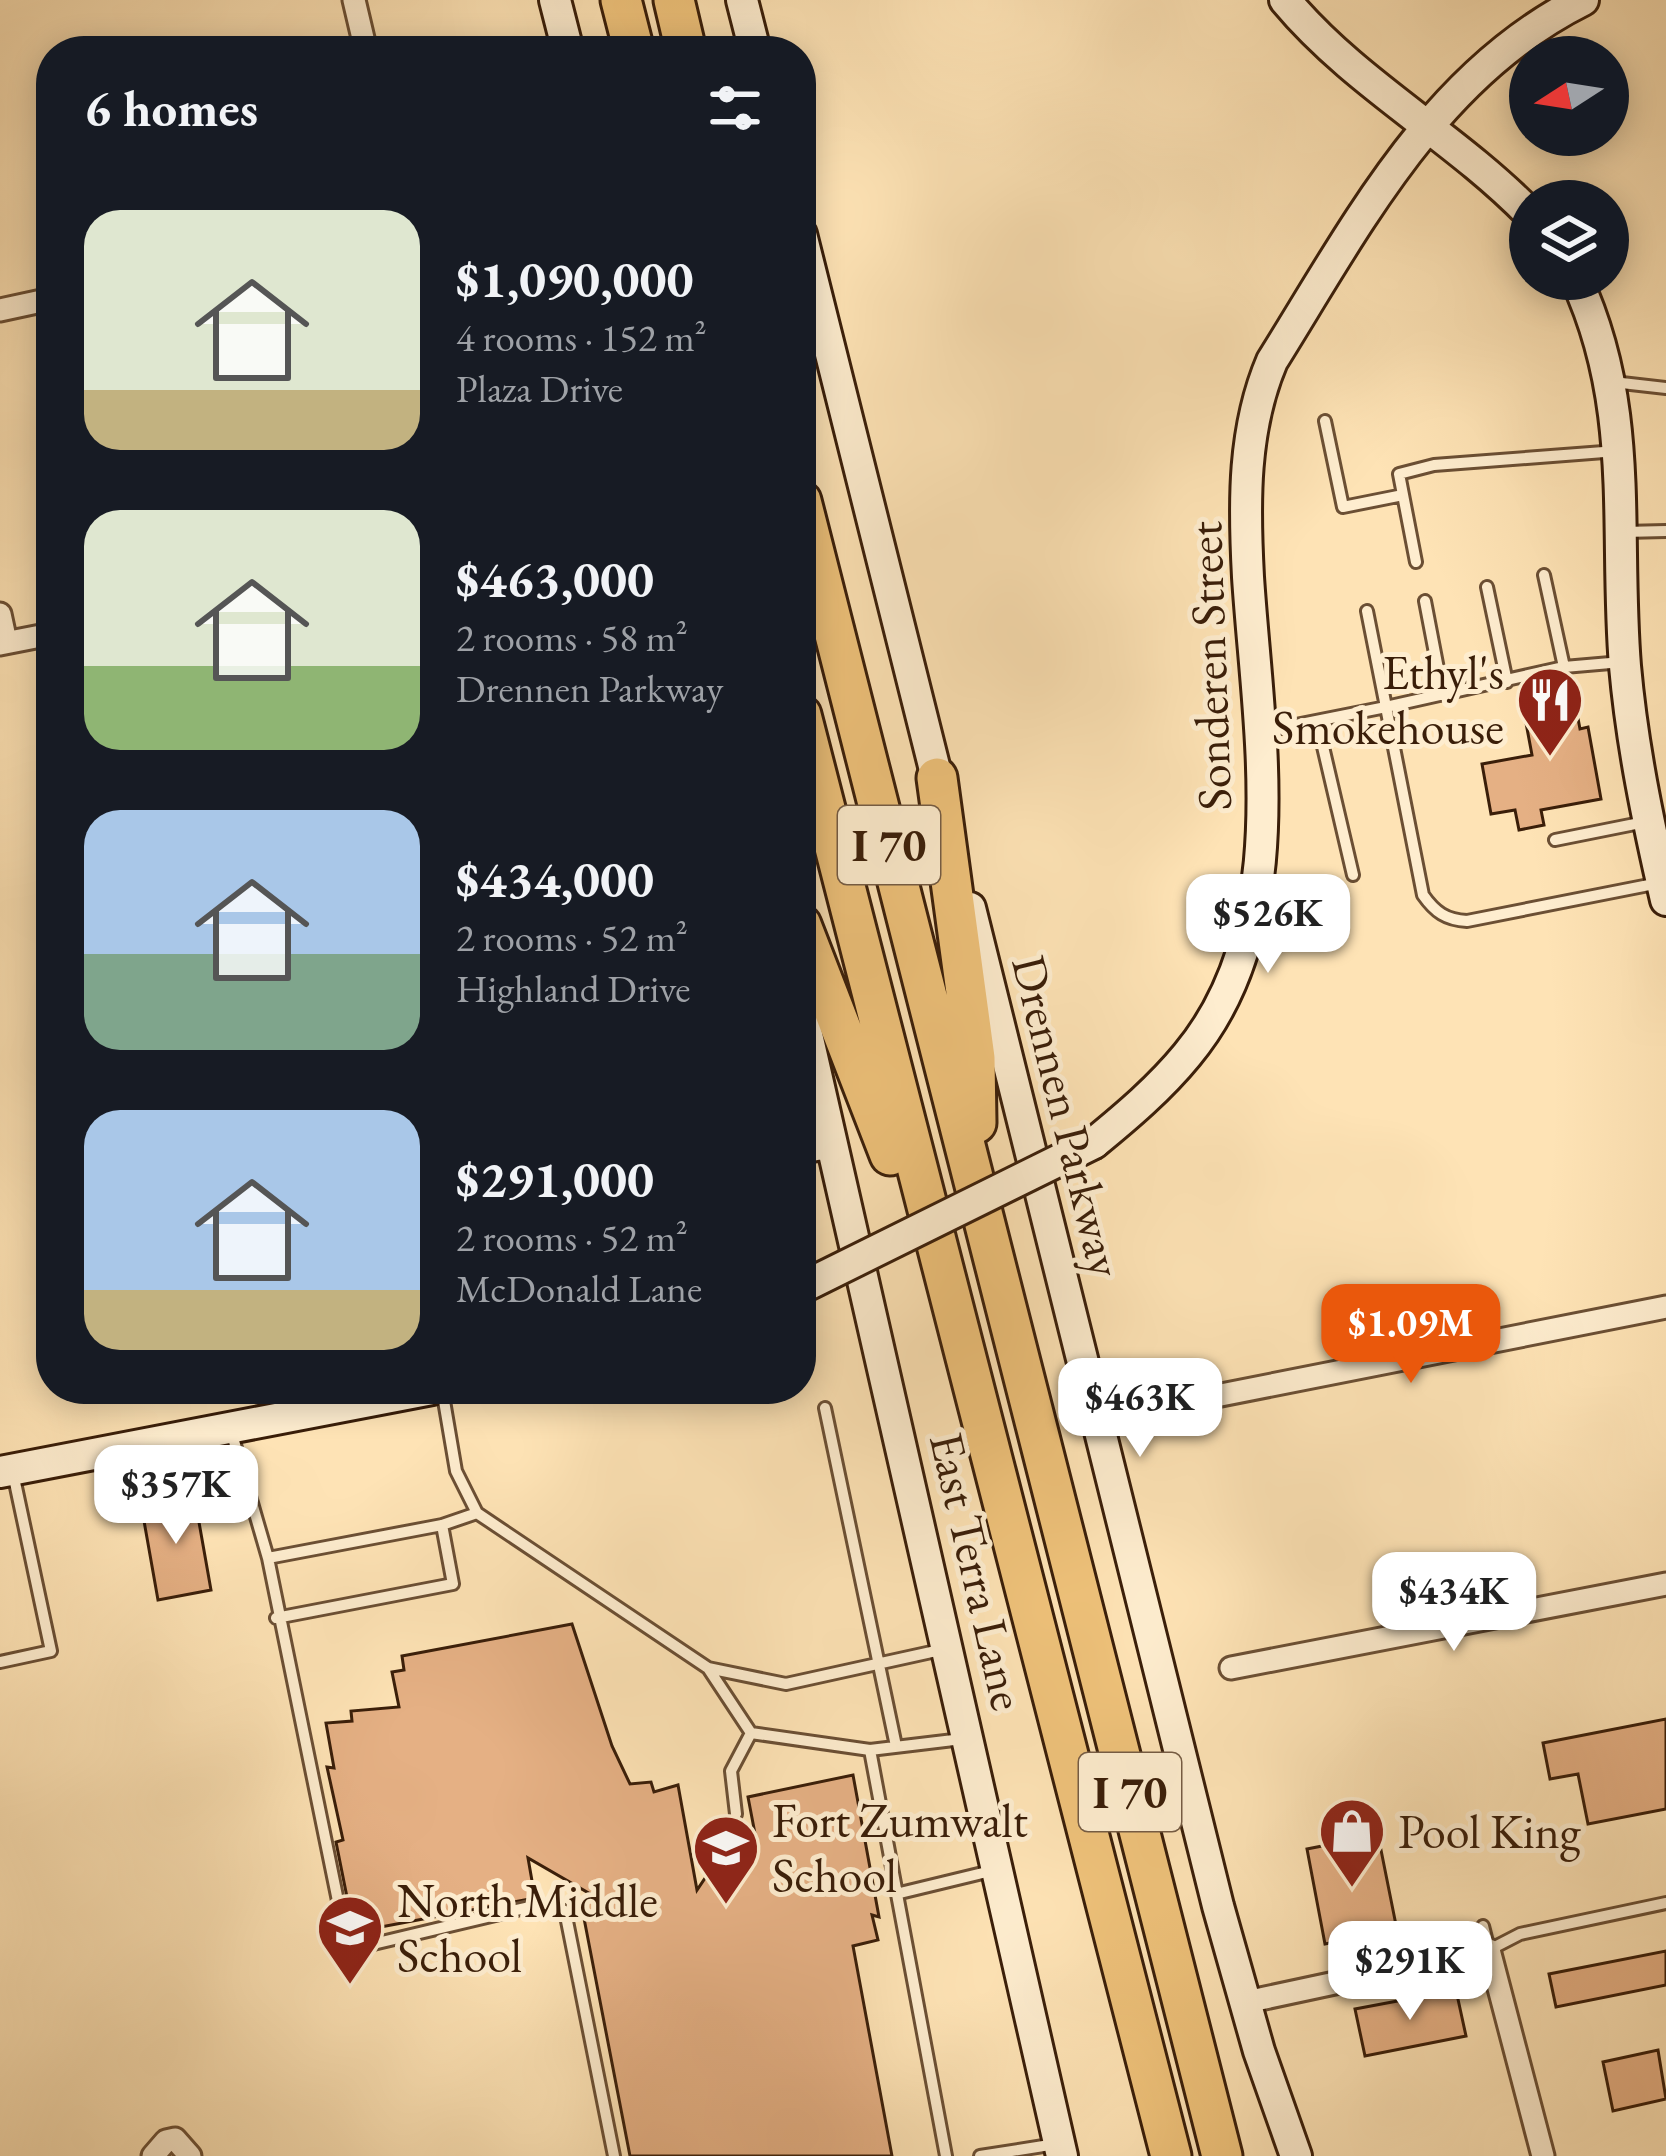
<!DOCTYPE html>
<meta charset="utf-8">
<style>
body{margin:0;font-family:"EB Garamond",serif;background:#242831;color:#f1f3f6;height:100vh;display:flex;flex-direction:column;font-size:45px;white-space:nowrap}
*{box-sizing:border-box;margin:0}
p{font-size:39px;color:#9ea1a6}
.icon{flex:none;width:66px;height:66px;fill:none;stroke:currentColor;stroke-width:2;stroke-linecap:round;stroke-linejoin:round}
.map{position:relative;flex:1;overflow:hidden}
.sheet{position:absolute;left:36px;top:36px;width:780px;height:1368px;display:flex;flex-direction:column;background:#171b24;border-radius:48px;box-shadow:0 6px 30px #0003}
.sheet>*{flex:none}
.needle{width:78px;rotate:258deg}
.tools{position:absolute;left:1509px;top:36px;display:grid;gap:24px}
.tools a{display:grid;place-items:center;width:120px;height:120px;border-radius:50%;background:#171b24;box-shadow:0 6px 30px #0003;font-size:60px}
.price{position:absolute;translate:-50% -102px;padding:0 27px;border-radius:24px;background:#fff;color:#222;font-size:39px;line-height:78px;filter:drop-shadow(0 3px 6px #0008)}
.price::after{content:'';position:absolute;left:50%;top:72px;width:36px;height:27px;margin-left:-18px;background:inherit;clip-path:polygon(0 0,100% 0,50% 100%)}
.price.on{background:#ea580c;color:#fff}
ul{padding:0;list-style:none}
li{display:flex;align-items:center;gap:36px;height:300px;padding:0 48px}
li span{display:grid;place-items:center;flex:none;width:336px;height:240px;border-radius:36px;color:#555}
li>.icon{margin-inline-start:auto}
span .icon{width:144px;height:144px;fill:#fffc;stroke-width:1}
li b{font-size:51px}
h2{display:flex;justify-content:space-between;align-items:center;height:144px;padding:0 48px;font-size:51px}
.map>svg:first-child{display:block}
.building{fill:#e5b084;stroke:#3a1e09;stroke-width:3}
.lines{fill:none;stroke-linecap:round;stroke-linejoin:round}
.lane-casing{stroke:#6b4f34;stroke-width:16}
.street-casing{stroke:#6b4f34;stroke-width:27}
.secondary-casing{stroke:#3a1e09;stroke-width:36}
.highway-casing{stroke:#3a1e09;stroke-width:45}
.lane{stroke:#feedcf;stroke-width:10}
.street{stroke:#feedcf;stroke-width:21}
.secondary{stroke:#feedcf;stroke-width:30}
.highway{stroke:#efc27a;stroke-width:39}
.secondary-bridge-casing{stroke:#3a1e09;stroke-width:36;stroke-linecap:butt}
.secondary-bridge{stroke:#feedcf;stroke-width:30}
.labels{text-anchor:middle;stroke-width:10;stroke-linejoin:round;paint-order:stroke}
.shield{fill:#feedcf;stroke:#755c44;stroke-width:3}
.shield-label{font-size:45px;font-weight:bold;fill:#3a1e09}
.street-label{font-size:48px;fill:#3a1e09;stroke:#feedcf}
.poi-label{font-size:48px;fill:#3a1e09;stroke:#feedcf;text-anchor:start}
</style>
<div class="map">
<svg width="1666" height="2156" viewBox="0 0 1666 2156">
<rect width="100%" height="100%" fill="#fee3b5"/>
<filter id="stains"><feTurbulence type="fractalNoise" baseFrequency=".00167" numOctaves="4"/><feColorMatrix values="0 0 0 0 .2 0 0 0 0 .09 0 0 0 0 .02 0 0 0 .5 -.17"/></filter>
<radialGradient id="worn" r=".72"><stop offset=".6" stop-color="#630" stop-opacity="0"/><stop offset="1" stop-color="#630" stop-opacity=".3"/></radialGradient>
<!-- building -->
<path class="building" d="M1571 681 1580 729 1588 727 1601 799 1541 810 1544 825 1519 830 1515 810 1491 814 1482 764 1532 755 1520 691Z
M194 1494 211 1590 158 1600 141 1504Z
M572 1624 612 1746 630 1784 651 1782 654 1792 678 1785 697 1890 726 1847 756 1839 748 1797 853 1775 879 1917 872 1915 878 1940 853 1946 892 2156H630L582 1908 592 1895 528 1858 535 1898 354 1932 336 1842 343 1840 327 1767 334 1768 326 1723 352 1721 351 1711 399 1707 392 1672 404 1670 402 1656Z
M1666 1719V1809L1588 1824 1578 1774 1550 1779 1543 1743Z
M1378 1835 1397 1930 1325 1944 1307 1849Z
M1666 1951V1985L1556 2007 1549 1974Z
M1456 1990 1466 2036 1365 2056 1355 2009Z
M1658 2050 1666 2099 1613 2111 1603 2062Z"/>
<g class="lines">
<!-- lane casing -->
<g class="lane-casing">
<path id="lane" d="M1613 382 1666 388
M1325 421 1343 507 1403 495
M1624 532 1666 531
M1416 562 1399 474 1434 465 1617 451
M1544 575 1564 667
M1487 587 1507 682
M1425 601 1443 695
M1622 662 1564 667 1386 707 1423 895C1435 912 1446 920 1467 921L1659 883
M1317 721 1353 875
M1261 732 1386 707 1367 611
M1555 840 1645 822
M442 1389 456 1471 477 1513 708 1668 786 1684 945 1649
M825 1408 896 1746
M231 1431 268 1558 348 1950 529 1907 565 1911 614 2156
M268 1558 442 1525 477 1513
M276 1618 453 1584 442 1525
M0 1662 51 1651 13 1473
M708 1668 751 1733 870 1750 962 1739
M870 1750 946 2156
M736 1814 731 1771 751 1733
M900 1893 995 1870
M1483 1926 1489 1950 1520 1934 1666 1903
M980 2156 1056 2144"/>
</g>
<!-- street casing -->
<g class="street-casing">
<path id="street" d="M354 0 366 51
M0 310 51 299
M0 614 6 642
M0 644 51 634
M51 946V949
M1145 1410 1666 1307
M1231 1668 1666 1584
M1246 2002 1489 1950 1543 2156
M153 2156 166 2141 175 2139 190 2156"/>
</g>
<!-- secondary casing -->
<g class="secondary-casing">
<path id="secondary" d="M555 0 568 51
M742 0 755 51
M1285 0C1355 84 1454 136 1530 214
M801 234 942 798
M1576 279C1636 408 1614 530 1625 666 1632 745 1648 822 1666 900
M970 908 1218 1906 1259 2051 1296 2156
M801 1008 1062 2156
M1094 1143C1127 1116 1160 1088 1187 1055 1296 924 1258 732 1248 577 1244 503 1243 429 1272 361 1357 225 1434 74 1583 0
M801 1148 831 1142
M0 1472 432 1389"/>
</g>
<!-- highway casing -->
<g class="highway-casing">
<path id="highway" d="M621 0 634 51
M674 0 686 51
M801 501 1222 2156
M801 715 1171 2156
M937 778 975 1058 976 1123
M801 925 890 1155"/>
</g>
<!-- lane -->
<use href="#lane" class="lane"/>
<!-- street -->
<use href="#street" class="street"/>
<!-- secondary -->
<use href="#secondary" class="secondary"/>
<!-- highway -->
<use href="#highway" class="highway"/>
<!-- secondary-bridge casing -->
<g class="secondary-bridge-casing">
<path id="secondary-bridge" d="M801 1288 1094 1143"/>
</g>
<!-- secondary-bridge -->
<use href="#secondary-bridge" class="secondary-bridge"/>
</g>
<!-- icons -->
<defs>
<g id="restaurant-pin" transform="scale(3.45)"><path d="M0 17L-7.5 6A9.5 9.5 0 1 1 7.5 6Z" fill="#8f2418" stroke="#feedcf"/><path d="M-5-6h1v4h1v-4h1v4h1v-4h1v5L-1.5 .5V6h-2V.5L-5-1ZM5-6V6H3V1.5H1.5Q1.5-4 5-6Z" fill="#fff"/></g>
<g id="shop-pin" transform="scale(3.45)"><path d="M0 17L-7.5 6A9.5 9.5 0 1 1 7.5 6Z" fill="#8f2418" stroke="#feedcf"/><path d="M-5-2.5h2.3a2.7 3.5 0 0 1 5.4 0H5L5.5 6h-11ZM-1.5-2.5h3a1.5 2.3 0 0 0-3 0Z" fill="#fff"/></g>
<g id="school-pin" transform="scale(3.45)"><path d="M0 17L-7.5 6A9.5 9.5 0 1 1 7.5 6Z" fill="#8f2418" stroke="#feedcf"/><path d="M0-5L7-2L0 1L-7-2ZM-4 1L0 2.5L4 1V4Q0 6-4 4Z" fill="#fff"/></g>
</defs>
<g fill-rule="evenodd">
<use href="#restaurant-pin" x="1550" y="700"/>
<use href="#shop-pin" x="1352" y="1831"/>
<use href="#school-pin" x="726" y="1848"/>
<use href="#school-pin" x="350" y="1928"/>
</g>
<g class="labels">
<!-- shield labels -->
<g class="shield">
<rect x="838" y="806" width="102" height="78" rx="9"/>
<rect x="1079" y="1753" width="102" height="78" rx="9"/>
</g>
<g class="shield-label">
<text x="889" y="861">I 70</text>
<text x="1130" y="1808">I 70</text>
</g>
<!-- street labels -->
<g class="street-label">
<text transform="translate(1209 666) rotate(-92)" y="17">Sonderen Street</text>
<text transform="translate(1068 1116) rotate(76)" y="17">Drennen Parkway</text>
<text transform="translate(978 1571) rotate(77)" y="17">East Terra Lane</text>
</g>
<!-- poi labels -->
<g class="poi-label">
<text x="1504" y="689" text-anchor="end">Ethyl's<tspan x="1504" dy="55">Smokehouse</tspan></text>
<text x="772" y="1837">Fort Zumwalt<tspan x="772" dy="55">School</tspan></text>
<text x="1398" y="1848">Pool King</text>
<text x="397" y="1917">North Middle<tspan x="397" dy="55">School</tspan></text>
</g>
</g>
<rect width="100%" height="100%" filter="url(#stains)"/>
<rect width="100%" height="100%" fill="url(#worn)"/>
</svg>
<div class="tools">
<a><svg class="needle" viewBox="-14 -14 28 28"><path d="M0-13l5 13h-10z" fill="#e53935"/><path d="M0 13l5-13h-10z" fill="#9ea1a6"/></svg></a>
<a><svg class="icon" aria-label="layers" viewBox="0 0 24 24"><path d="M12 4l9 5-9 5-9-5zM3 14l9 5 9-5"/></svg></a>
</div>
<b class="price" style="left:1268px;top:976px">$526K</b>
<b class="price on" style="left:1411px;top:1386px">$1.09M</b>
<b class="price" style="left:1140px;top:1460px">$463K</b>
<b class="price" style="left:176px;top:1547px">$357K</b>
<b class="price" style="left:1454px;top:1654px">$434K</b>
<b class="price" style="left:1410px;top:2023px">$291K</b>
<section class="sheet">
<h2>6 homes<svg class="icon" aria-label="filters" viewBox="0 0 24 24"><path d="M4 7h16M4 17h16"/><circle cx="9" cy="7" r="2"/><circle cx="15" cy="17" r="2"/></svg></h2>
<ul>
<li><span style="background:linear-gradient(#dfe7d0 75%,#c2b280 0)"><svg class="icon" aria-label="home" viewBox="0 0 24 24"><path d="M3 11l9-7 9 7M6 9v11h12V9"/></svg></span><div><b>$1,090,000</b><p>4 rooms · 152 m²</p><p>Plaza Drive</p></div></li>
<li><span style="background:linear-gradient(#dfe7d0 65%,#8fb573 0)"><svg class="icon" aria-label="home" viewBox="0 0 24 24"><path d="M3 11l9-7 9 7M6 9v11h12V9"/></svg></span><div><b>$463,000</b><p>2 rooms · 58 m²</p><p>Drennen Parkway</p></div></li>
<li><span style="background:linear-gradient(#a9c7e8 60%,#7fa58c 0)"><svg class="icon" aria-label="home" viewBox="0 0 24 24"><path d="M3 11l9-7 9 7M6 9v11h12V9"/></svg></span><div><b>$434,000</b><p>2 rooms · 52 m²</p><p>Highland Drive</p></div></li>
<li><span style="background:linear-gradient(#a9c7e8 75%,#c2b280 0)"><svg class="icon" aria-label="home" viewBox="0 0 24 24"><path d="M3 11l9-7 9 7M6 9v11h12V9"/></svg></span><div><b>$291,000</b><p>2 rooms · 52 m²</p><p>McDonald Lane</p></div></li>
</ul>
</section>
</div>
